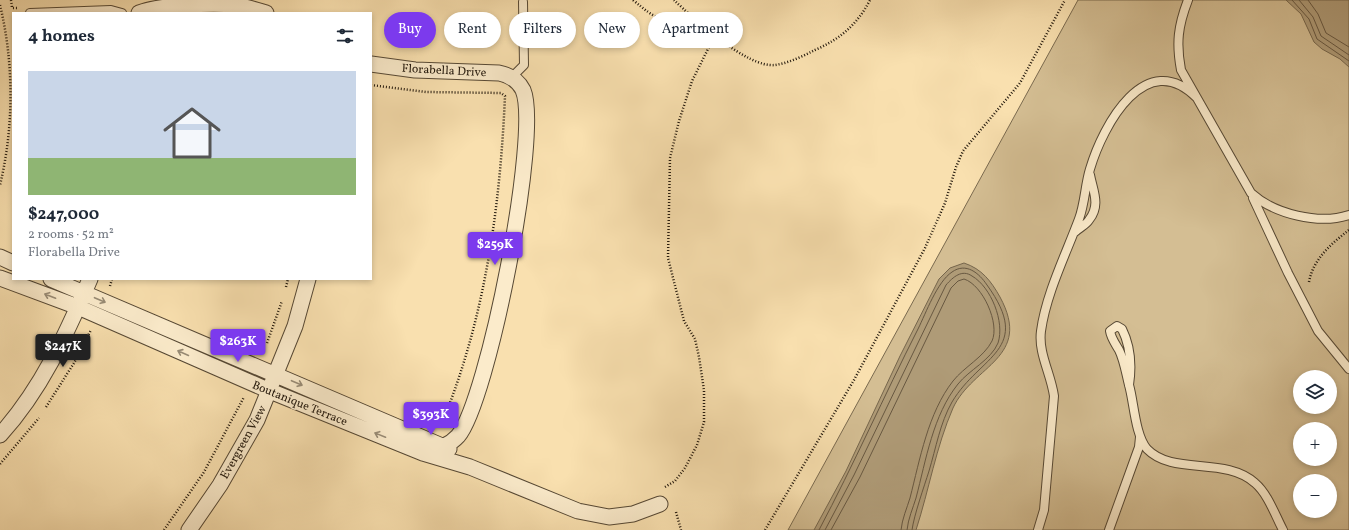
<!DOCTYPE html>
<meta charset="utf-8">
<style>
body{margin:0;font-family:Vollkorn,serif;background:#f6f6f7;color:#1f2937;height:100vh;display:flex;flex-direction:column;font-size:15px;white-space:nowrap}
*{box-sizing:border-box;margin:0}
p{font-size:13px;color:#747a83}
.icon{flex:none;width:22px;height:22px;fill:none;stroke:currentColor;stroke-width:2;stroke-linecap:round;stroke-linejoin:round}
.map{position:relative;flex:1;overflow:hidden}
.sheet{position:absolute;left:12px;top:12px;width:360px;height:268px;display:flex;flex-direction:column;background:#fff;border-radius:0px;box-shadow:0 2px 6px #0003}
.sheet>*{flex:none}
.banner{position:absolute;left:384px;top:12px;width:380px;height:36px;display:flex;gap:8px}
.buttons{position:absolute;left:1293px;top:370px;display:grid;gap:8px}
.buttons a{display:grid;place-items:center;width:44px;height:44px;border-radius:50%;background:#fff;box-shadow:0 2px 6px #0003;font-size:20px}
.price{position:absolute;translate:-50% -34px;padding:0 9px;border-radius:4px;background:#7c3aed;color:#fff;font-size:13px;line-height:26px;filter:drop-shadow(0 1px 2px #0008)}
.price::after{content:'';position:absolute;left:50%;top:24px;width:12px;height:9px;margin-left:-6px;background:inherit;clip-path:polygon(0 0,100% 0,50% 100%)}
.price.active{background:#222;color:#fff}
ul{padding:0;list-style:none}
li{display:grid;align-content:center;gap:8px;height:212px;padding:0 16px}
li+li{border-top:1px solid #e0e1e3}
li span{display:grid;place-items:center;height:124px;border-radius:0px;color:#555}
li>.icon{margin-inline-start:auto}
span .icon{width:72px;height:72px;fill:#fffc;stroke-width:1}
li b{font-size:17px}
h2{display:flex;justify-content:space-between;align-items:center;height:48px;padding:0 16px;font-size:17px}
.tag{padding:0 14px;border-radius:18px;background:#fff;box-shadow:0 2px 6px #0003;font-size:14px;line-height:36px}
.tag.active{background:#7c3aed;color:#fff}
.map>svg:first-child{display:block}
.green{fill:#d4be93;stroke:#7a6a4f;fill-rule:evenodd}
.water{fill:#af9b77;stroke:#76664c}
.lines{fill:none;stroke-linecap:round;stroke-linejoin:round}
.shore{stroke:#685841;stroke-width:1}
.service-casing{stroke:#564834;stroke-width:10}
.minor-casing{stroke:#564834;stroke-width:17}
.path{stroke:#20160b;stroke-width:2.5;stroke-dasharray:1 2;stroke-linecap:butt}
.service{stroke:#fbebcb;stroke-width:8}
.minor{stroke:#fbebcb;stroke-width:15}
.oneway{stroke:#988b75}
.labels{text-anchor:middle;stroke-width:3;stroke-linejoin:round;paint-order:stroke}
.street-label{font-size:12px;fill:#20160b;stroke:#fbebcb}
</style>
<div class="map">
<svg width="1349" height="530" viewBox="0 0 1349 530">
<rect width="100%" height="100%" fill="#f9e0af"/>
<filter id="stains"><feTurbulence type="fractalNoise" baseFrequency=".005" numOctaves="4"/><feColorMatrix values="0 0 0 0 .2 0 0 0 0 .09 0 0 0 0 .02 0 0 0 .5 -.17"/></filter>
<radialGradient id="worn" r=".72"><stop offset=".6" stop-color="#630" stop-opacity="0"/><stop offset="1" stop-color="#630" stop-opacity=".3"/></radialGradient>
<!-- green -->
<path class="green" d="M1078 0H1349V530H788ZM1300 377H1330V407H1300ZM1300 429H1330V459H1300ZM1300 481H1330V511H1300Z"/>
<!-- water -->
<path class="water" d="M1286 0H1349V67L1340 59 1322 49 1314 42 1301 14Z
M964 263C982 269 991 281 1000 297 1033 358 973 365 953 408 936 447 929 490 916 530H814L846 471 900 356 939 279 950 268Z"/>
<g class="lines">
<!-- shore -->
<path class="shore" d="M1292 0 1309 19 1317 39 1349 61
M1299 0 1313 17 1321 36 1349 55
M1308 0 1318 14 1326 33 1349 47
M819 530C854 464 884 396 918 329 926 313 937 282 952 272 966 262 979 273 987 285 1034 350 980 355 952 402 940 423 936 448 929 471 924 487 914 515 912 530
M825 530 854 475 946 285C953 277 962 269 972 276 991 287 1005 322 998 343 991 360 969 370 958 384 933 415 926 460 916 498 913 508 908 519 907 530
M831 530 860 477 951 288 958 281 964 279C983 285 1000 324 992 341 984 357 964 367 953 381 928 413 920 459 910 498 907 508 902 519 901 530"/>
<!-- service casing -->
<g class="service-casing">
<path id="service" d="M1188 0C1178 26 1176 43 1181 70L1251 193C1274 214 1319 225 1349 215
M30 13 111 10 122 13
M512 77 524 65 523 2
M1253 198 1288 273 1318 331 1349 369
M1075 232C1079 228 1086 225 1089 220 1101 205 1093 191 1090 175
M1129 385C1132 365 1131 347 1122 329L1117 326 1110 331C1111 338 1115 343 1119 350 1124 360 1126 373 1129 385 1134 402 1135 435 1147 449 1173 476 1225 456 1255 483 1268 494 1275 515 1283 530
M1038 530 1044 510 1054 396C1051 374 1038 353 1041 331 1046 294 1066 254 1079 219 1085 203 1085 185 1090 169 1103 125 1146 46 1197 98
M1109 530 1139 447 1140 437"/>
</g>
<!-- minor casing -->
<g class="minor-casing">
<path id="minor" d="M139 13C159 5 211 3 234 5 244 6 256 10 266 13
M371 64 415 70 499 73C509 75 518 80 523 90 541 132 488 401 458 436 448 447 436 449 423 453
M0 257 13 263
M0 278 78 307 270 391 423 453 470 467 578 511 609 517 633 514 660 504
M51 279 449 449
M0 435C41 390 66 335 90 279
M189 530 220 485 257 420 295 326 308 279"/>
</g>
<!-- path -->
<path class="path" d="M11 0 12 8H18
M633 0C657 20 660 22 691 17
M674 0C694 19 747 68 775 65 789 63 803 56 815 50 840 39 857 25 870 0
M0 5C14 63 14 127 0 185
M371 85 426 92 501 93 505 96C500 208 485 319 442 423L438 425
M1309 282C1313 259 1332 243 1349 230
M110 286 112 279
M286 287 288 279
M267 343 282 301
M46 407 74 363 91 330
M0 464 39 418
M665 487 675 481 685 468 697 445 704 422V390L699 357 695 339 684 321 668 258 670 158 679 121 692 81 715 35
M676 512 681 530
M164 530 204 472 244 397
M765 530 854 380 925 248 945 203 956 167 963 151 1020 83 1065 0"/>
<!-- service -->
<use href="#service" class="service"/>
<!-- minor -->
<use href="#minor" class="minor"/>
</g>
<!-- one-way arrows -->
<defs><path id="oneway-shaft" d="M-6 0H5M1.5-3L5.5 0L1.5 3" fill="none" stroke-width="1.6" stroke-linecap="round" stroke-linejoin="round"/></defs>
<g class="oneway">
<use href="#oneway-shaft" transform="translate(50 296) rotate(-159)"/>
<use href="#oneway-shaft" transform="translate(100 300) rotate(23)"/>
<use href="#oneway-shaft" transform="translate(183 353) rotate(-156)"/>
<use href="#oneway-shaft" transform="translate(297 383) rotate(23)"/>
<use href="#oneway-shaft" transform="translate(380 435) rotate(-158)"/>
</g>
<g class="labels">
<!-- street labels -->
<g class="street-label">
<text transform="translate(444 70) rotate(3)" y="4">Florabella Drive</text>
<text transform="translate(300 403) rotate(22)" y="4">Boutanique Terrace</text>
<text transform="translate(243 442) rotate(-61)" y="4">Evergreen View</text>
</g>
</g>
<rect width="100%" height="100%" filter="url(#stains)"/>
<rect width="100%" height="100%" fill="url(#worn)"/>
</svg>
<div class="buttons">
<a><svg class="icon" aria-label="layers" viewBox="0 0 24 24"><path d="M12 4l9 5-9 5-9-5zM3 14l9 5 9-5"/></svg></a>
<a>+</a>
<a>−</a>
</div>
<b class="price" style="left:495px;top:266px">$259K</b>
<b class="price" style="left:238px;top:363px">$263K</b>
<b class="price active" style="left:63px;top:368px">$247K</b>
<b class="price" style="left:431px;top:436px">$393K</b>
<div class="banner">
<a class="tag active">Buy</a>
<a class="tag">Rent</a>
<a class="tag">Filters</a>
<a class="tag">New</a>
<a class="tag">Apartment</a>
</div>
<section class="sheet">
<h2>4 homes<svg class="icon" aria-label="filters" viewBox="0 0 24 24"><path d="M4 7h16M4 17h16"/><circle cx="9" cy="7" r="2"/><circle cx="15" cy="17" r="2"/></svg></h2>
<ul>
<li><span style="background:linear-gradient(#c9d6e8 70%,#8fb573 0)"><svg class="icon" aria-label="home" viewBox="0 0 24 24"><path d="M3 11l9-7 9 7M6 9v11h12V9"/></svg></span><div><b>$247,000</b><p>2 rooms · 52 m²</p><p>Florabella Drive</p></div></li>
</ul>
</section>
</div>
